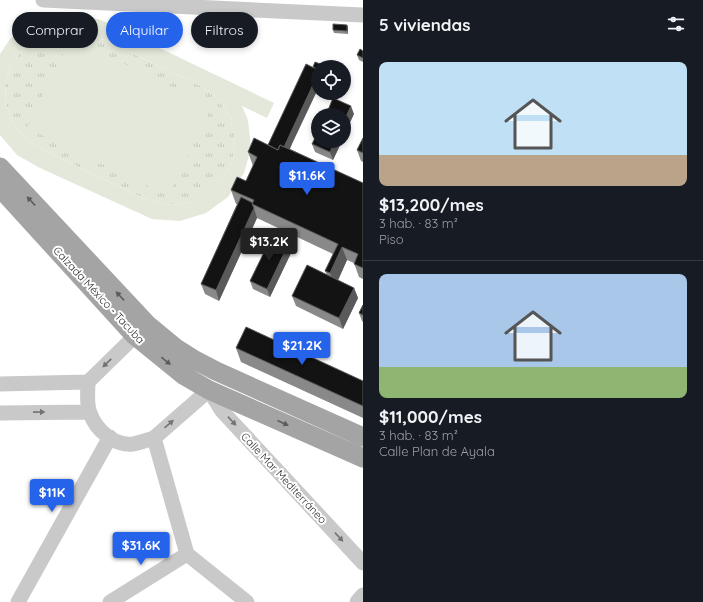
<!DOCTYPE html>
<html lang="es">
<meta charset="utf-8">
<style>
body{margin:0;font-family:Quicksand,sans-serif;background:#20242c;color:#f1f3f6;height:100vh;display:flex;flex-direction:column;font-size:15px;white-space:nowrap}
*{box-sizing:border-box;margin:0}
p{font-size:13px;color:#9ea1a6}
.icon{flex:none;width:22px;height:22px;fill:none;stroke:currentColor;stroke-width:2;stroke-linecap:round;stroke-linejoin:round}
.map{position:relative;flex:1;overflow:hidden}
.details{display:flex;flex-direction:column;background:#171b24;width:340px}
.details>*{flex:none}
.hud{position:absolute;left:12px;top:12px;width:291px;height:36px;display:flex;gap:8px}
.fabs{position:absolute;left:311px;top:60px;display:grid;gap:8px}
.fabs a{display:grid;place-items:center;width:40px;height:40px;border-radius:50%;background:#171b24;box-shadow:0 2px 6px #0003;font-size:20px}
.price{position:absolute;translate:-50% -34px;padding:0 9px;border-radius:4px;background:#2563eb;color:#fff;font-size:13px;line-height:26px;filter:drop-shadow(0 1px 2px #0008)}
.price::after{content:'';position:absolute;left:50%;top:24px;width:12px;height:9px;margin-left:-6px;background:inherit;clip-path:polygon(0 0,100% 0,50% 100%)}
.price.active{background:#222;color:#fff}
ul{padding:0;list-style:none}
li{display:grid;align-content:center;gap:8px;height:212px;padding:0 16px}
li+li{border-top:1px solid #363941}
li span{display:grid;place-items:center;height:124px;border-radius:8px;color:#555}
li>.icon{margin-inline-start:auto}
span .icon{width:72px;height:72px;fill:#fffc;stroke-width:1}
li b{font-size:17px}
h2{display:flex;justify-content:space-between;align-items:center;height:48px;padding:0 16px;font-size:17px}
.chip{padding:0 14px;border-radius:18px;background:#171b24;box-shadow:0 2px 6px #0003;font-size:14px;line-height:36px}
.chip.active{background:#2563eb;color:#fff}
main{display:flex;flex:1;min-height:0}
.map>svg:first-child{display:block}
.grass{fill:url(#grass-tufts)}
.pitch{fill:#e3e8db;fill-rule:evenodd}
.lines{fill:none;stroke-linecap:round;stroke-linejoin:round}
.minor{stroke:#c9c9c9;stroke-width:15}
.major{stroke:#a4a4a4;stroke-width:19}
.wall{fill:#898989}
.shaded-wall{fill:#5a5a5a}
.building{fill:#131313;stroke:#5a5a5a}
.oneway{fill:#5c5c5c}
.oneway2{fill:#737373}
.labels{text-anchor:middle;stroke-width:4;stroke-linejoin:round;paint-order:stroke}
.street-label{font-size:11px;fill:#2c2c2c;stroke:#fff}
</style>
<main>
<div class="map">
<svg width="363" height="602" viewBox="0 0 363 602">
<defs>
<pattern id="grass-tufts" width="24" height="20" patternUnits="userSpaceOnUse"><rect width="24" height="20" fill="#e3e8db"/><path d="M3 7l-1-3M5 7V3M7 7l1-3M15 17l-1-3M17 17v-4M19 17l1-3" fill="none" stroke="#c3c7bc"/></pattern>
</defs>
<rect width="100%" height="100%" fill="#fff"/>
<!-- grass -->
<path class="grass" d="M57 30H77L96 36 201 86 218 99 230 117 235 138 233 160 223 179 208 194 188 203 166 205 145 199 41 149 24 137 12 122 6 103 5 84 11 65 23 49 39 37Z"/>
<!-- pitch -->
<path class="pitch" d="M77 14 101 20 274 103 267 118 242 106 248 120 251 148 244 173 228 197 206 213 180 221 152 219 40 168 17 155 0 135V54L10 39 30 24 53 15ZM58 30H77L96 36 201 86 218 99 230 117 235 138 233 160 223 179 207 194 188 203 166 205 145 199 41 149 24 137 12 122 6 103 5 84 11 65 23 49 39 37Z
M71 38 212 106 168 196 27 128Z"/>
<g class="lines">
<!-- minor -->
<path class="minor" d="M43 0 363 15
M135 336 88 382C88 392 86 404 90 413 96 430 114 446 133 444 140 443 147 440 154 438L209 390 222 411 363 563
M0 384 88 382
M0 413 89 412
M154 438 187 554 247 602
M18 602 110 437
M110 602 187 554
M357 602 363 595"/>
<!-- major -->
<path class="major" d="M0 167 147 324 176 348 195 360 216 371 363 437
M0 188 135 336 183 375 209 390 363 458"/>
</g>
<!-- wall -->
<path class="wall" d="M348 27V34L334 33 333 30Z
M363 51V62L359 60 357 55Z
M313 67H318L290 149 363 183V279L359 277 354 263 347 260 338 280 354 288 358 298 343 329 296 306 292 296 327 275 325 271 333 254 257 218 219 301 205 294 201 284 237 204H236L231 190 246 181 253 166 248 152 268 145Z
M363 138V162L361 161 357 150Z
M342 141 333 160 315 152 312 144Z
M292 251 270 297 253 289 250 281Z
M363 305V322L362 321 359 313Z
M236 348 363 381V418L241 362Z"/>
<!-- shaded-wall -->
<path class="shaded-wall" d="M347 25 348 27V34L347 31Z
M318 74V89L283 163 280 155Z
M351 106 354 114 344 136V121Z
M335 141H342L333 160 330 152Z
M254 208 257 218 219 301 216 290Z
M289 243 292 251 270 297 267 289Z
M342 247 347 260 335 287 330 273Z
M354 288 358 298 343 329 339 318Z"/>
<!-- building -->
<path class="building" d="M333 24 347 25V31L333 30Z
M360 49 363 51V58L357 55Z
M315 62 328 67H318V69L313 67Z
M306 64 318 70V74L284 147 280 145 278 150 268 145Z
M333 98 351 106 344 121V115H326Z
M318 132V141H335L330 152 312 144Z
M254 138 278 150 280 145 363 183V268L354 264 358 254 342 247 330 273 325 271 338 244 252 204 254 200 231 190 237 177 246 181 257 157 248 152Z
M363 138V153L357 150Z
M241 197 253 203 252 204 254 208 216 290 201 284Z
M272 236 289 243 267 289 250 281Z
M307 265 354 288 339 318 292 296Z
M363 305V315L359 313Z
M246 327 363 381V406L236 348Z"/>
<!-- one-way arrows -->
<defs><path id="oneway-solid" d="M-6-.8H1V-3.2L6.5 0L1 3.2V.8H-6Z"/></defs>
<g class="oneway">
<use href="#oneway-solid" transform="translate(31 201) rotate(-133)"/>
<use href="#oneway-solid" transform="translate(120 296) rotate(-133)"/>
<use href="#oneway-solid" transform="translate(166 361) rotate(39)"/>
<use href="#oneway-solid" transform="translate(283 423) rotate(24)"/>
</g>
<g class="oneway2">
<use href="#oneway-solid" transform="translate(107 363) rotate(136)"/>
<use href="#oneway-solid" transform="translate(39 412) rotate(-1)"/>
<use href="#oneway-solid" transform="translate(232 421) rotate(47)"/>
<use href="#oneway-solid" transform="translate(169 424) rotate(-41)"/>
<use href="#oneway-solid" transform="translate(339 537) rotate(47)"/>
</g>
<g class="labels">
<!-- street labels -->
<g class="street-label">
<text transform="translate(99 295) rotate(47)" y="4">Calzada México - Tacuba</text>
<text transform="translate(284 478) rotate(47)" y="4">Calle Mar Mediterráneo</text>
</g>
</g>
</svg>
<div class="fabs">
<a><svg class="icon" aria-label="locate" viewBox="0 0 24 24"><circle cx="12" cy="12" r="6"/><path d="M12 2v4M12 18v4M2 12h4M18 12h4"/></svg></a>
<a><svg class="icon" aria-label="layers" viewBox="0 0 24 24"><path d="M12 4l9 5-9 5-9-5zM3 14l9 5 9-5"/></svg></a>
</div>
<b class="price" style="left:307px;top:196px">$11.6K</b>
<b class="price active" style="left:269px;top:262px">$13.2K</b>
<b class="price" style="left:302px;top:366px">$21.2K</b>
<b class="price" style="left:52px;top:513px">$11K</b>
<b class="price" style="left:141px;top:566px">$31.6K</b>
<div class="hud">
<a class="chip">Comprar</a>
<a class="chip active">Alquilar</a>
<a class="chip">Filtros</a>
</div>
</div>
<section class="details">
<h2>5 viviendas<svg class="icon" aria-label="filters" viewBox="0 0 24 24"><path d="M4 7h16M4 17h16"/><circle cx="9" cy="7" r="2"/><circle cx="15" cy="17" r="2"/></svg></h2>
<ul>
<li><span style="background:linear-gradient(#bfe0f5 75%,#b9a48a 0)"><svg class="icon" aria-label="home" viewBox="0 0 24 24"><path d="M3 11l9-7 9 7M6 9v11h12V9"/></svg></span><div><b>$13,200/mes</b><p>3 hab. · 83 m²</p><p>Piso</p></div></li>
<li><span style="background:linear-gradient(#a9c7e8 75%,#8fb573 0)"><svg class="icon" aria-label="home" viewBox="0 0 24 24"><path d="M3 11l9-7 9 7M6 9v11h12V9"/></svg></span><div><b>$11,000/mes</b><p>3 hab. · 83 m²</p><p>Calle Plan de Ayala</p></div></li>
</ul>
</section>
</main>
